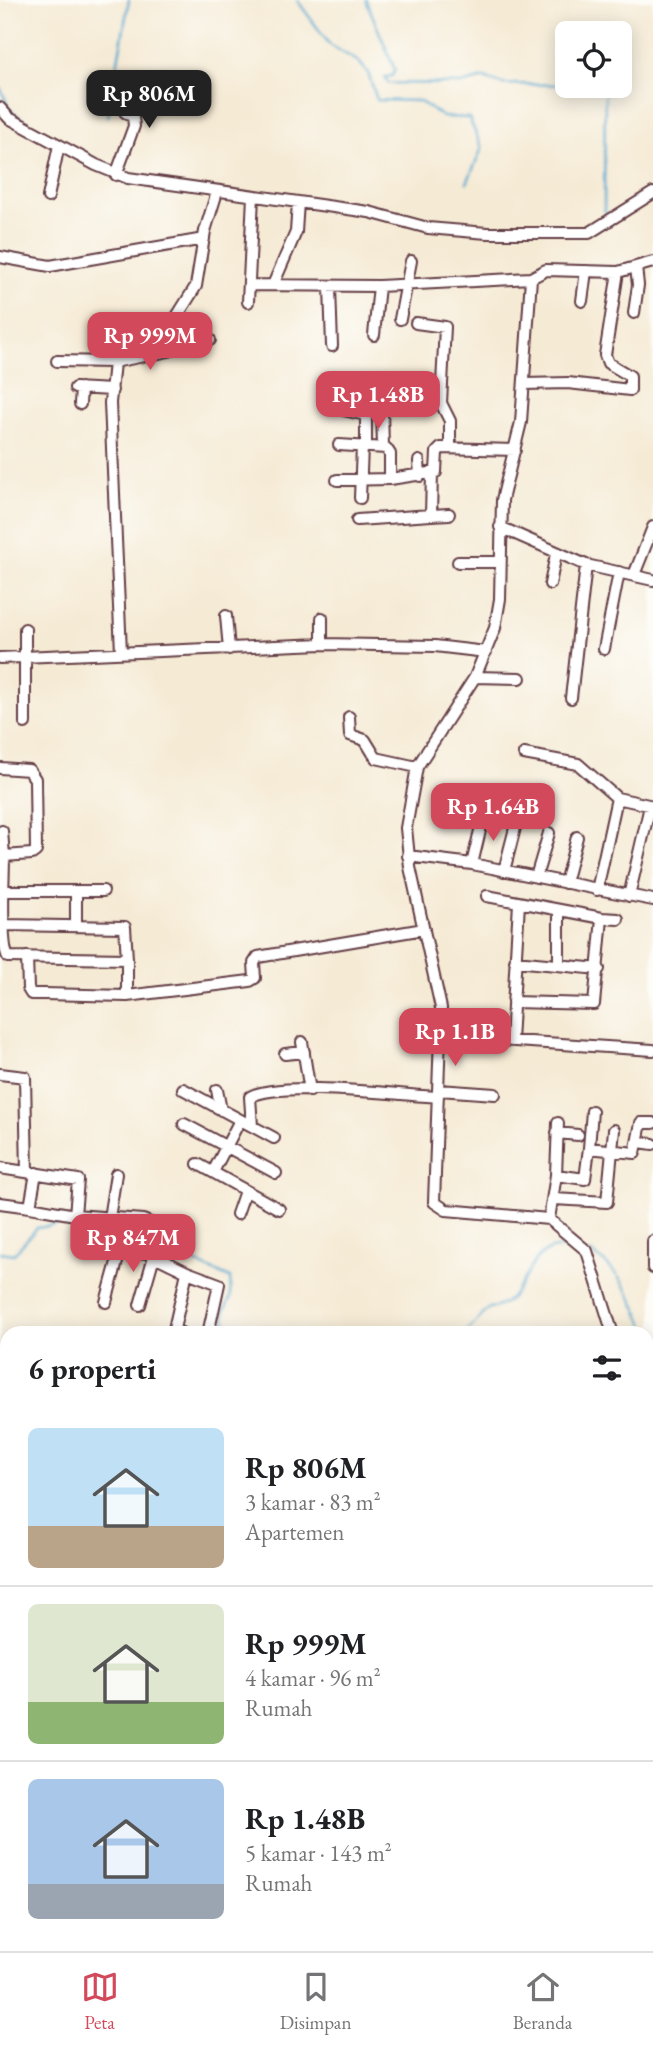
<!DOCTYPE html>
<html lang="id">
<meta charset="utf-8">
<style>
body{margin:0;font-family:"EB Garamond",serif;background:#f6f6f6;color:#202124;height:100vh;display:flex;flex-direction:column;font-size:26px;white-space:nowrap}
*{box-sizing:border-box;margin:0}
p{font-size:23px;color:#757577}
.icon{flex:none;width:38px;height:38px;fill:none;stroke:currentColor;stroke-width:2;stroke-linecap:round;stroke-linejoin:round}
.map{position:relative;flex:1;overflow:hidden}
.panel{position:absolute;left:0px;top:1326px;width:654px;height:625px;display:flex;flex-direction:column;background:#fff;border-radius:21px 21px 0 0;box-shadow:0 4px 18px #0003}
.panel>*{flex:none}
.buttons{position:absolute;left:555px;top:21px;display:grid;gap:14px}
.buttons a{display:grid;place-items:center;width:77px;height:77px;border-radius:10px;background:#fff;box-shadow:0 4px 18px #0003;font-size:35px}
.price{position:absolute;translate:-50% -60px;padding:0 16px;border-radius:14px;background:#d1495b;color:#fff;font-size:23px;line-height:46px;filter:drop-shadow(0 2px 4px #0008)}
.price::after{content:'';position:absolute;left:50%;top:42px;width:21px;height:16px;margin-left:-10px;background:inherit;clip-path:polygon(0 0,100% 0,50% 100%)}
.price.active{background:#222;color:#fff}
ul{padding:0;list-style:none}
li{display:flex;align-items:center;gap:21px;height:175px;padding:0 28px}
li+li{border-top:2px solid #e0e0e0}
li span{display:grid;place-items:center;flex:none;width:196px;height:140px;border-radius:10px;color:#555}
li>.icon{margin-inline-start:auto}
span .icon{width:84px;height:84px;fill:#fffc;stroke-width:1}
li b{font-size:30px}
h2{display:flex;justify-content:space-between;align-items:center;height:84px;padding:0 28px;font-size:30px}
.dock{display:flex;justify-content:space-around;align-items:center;height:98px;border-top:2px solid #e0e0e0;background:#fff;font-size:19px;color:#757577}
.dock a{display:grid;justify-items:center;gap:4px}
.dock .active{color:#d1495b}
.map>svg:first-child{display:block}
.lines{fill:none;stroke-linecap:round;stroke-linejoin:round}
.stream{stroke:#51a5cd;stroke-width:2.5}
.minor-casing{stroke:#643d44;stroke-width:14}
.minor{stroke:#fff;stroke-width:10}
</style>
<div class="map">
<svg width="653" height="1951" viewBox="0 0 653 1951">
<rect width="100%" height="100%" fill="#fdfcf7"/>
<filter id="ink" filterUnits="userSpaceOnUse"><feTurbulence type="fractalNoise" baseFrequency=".0143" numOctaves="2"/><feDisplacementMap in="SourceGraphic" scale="14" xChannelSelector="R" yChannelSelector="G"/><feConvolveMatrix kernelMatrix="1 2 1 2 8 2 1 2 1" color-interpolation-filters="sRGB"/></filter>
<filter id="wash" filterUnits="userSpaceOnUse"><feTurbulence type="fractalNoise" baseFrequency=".00686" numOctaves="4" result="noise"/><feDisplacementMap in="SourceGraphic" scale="28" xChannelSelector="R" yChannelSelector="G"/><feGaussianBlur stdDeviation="1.57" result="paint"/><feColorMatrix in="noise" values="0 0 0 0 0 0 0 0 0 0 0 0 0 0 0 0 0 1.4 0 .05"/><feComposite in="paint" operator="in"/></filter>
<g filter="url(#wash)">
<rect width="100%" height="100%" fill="#f5ead4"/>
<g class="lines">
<!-- stream -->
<path class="stream" d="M297 0 330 45 359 62 368 73 377 100 419 101 443 117 469 118 482 148 467 183
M366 0 395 70 392 76 385 77 388 83 461 84 484 78 502 84 567 85
M605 86 604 209 608 217
M0 87 10 110 25 121
M108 116 129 0
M162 1248 230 1278 231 1297 224 1311 225 1322 249 1334
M0 1252 14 1254 37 1228 60 1224 94 1227 101 1238 136 1240 155 1246
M590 1252C626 1273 636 1309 653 1344
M465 1334 489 1308C521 1307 524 1261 549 1250 557 1246 570 1248 578 1248"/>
</g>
</g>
<g filter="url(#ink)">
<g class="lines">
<!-- minor casing -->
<g class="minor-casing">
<path id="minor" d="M0 108 9 118 96 165 128 178 369 212 428 228 487 233H589L653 193
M116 175 134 126 133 117 125 112 121 98
M48 197 59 145
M0 257 50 266 204 239
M250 285 379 286 531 278
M273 285 296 232 298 202
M330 287 332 346
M582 301 586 271
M248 302 253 196
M634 313 638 285 636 267
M400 319 411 261
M416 323 445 327 441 403 450 421V448
M374 335 379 286
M171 339 210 340
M57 361 114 362 110 403 121 652
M114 362 169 351 176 318 196 286 205 231 217 192
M524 384 568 383 630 390V376L608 363 605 355 618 272
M75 388 112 390
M80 404 81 388
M382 408 383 447
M343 410 366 415V446
M339 445 386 448 390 454V479L436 472 437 452 441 448 515 450
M419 461 420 476
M337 480 390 479
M360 498 362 446
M431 515 449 514
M357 520 431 515 432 474
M500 527 586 565 653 580
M458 562H500
M634 575 653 527
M550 584 556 554
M226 616 229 649
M322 618V644
M25 629V723
M604 649 619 572
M0 658 322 644 435 646 486 652
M475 677 520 678
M571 698 586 565
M349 717 350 735 365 740 376 758 417 767
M524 754 578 764 617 798 653 806
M0 768 29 770 35 779 36 851 32 854 4 856C4 876 0 943 8 957L127 959 125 927 4 925
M2 831 4 856
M408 856 472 864 653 900
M472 864 484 814
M504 871 516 824
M536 877 549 833
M565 883 577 837
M597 890 617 798
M5 891H103
M487 896 602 918 594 1004 513 1002
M629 896 650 806
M559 911V965
M602 918 618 919
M76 926V891
M27 957 28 989 31 994H44L127 996V959
M515 961 599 969
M127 996 250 981 255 978 254 963 258 957 424 929
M440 1036 653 1050
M511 1041 519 903
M302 1042 310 1091
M285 1054 304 1052
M0 1074 25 1077 27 1172
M183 1089 274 1138
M217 1090 221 1110
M439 1090 495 1094
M184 1124 276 1173
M252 1126 250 1097C278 1080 400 1095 438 1097
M557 1133 578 1135
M639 1142 653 1144
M589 1148 592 1111
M198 1164 279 1209
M0 1168 78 1180 75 1215
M213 1172 240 1120
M36 1173 30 1207 75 1215 143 1220 155 1225 158 1242 140 1305
M556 1175 558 1123
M554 1199 607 1202 614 1130
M0 1203 30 1207
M237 1214 245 1191
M109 1218 116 1174
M549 1219 556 1175 585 1179 589 1148 635 1153 641 1123H653
M653 1241V1268
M187 1272 219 1284 208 1334
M106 1302 120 1251 148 1253 187 1272 174 1329 183 1334
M613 1334 587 1251 549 1219 446 1210 434 1202 441 1008 410 867 406 828 417 767 475 677 495 628 500 599 502 500 521 422 531 278 546 270 618 272 653 262
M648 1418 653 1428
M0 1432 7 1436
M648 1461H653
M0 1464 7 1450
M0 1515 7 1518
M0 1551 6 1552
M648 1568 653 1557
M0 1588 7 1589
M648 1590 653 1591
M1 1623 7 1624
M648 1640 653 1641
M648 1677 653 1678
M648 1724 653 1726
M650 1768 653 1760
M0 1781H7
M0 1809 7 1808
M648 1917H653
M0 1945 7 1944
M194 1951V1944
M441 1951 442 1944"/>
</g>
<!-- minor -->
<use href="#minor" class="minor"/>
</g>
</g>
</svg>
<div class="buttons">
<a><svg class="icon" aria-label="locate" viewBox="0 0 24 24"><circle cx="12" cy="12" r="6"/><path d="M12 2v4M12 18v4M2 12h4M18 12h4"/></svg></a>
</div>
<b class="price active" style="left:149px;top:130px">Rp 806M</b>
<b class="price" style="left:150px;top:372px">Rp 999M</b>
<b class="price" style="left:378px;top:431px">Rp 1.48B</b>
<b class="price" style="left:493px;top:843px">Rp 1.64B</b>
<b class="price" style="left:455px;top:1068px">Rp 1.1B</b>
<b class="price" style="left:133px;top:1274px">Rp 847M</b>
<section class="panel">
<h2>6 properti<svg class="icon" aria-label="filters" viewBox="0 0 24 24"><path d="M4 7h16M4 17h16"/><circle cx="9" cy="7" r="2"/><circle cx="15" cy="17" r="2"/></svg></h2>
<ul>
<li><span style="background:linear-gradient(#bfe0f5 70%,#b9a48a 0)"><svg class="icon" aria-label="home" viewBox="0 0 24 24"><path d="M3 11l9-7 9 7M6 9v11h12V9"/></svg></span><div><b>Rp 806M</b><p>3 kamar · 83 m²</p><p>Apartemen</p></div></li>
<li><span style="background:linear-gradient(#dfe7d0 70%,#8fb573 0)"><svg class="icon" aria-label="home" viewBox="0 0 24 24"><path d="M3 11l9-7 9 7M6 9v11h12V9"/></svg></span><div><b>Rp 999M</b><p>4 kamar · 96 m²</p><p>Rumah</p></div></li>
<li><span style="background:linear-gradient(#a9c7e8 75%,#9aa5b1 0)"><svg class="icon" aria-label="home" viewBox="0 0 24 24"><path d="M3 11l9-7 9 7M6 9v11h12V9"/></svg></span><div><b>Rp 1.48B</b><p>5 kamar · 143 m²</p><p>Rumah</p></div></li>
</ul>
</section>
</div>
<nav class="dock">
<a class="active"><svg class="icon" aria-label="map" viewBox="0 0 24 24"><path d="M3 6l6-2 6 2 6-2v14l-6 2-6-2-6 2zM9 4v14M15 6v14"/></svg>Peta</a>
<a><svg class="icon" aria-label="saved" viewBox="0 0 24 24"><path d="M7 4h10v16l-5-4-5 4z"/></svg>Disimpan</a>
<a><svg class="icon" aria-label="home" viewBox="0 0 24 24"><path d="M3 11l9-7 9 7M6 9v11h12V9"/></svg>Beranda</a>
</nav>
